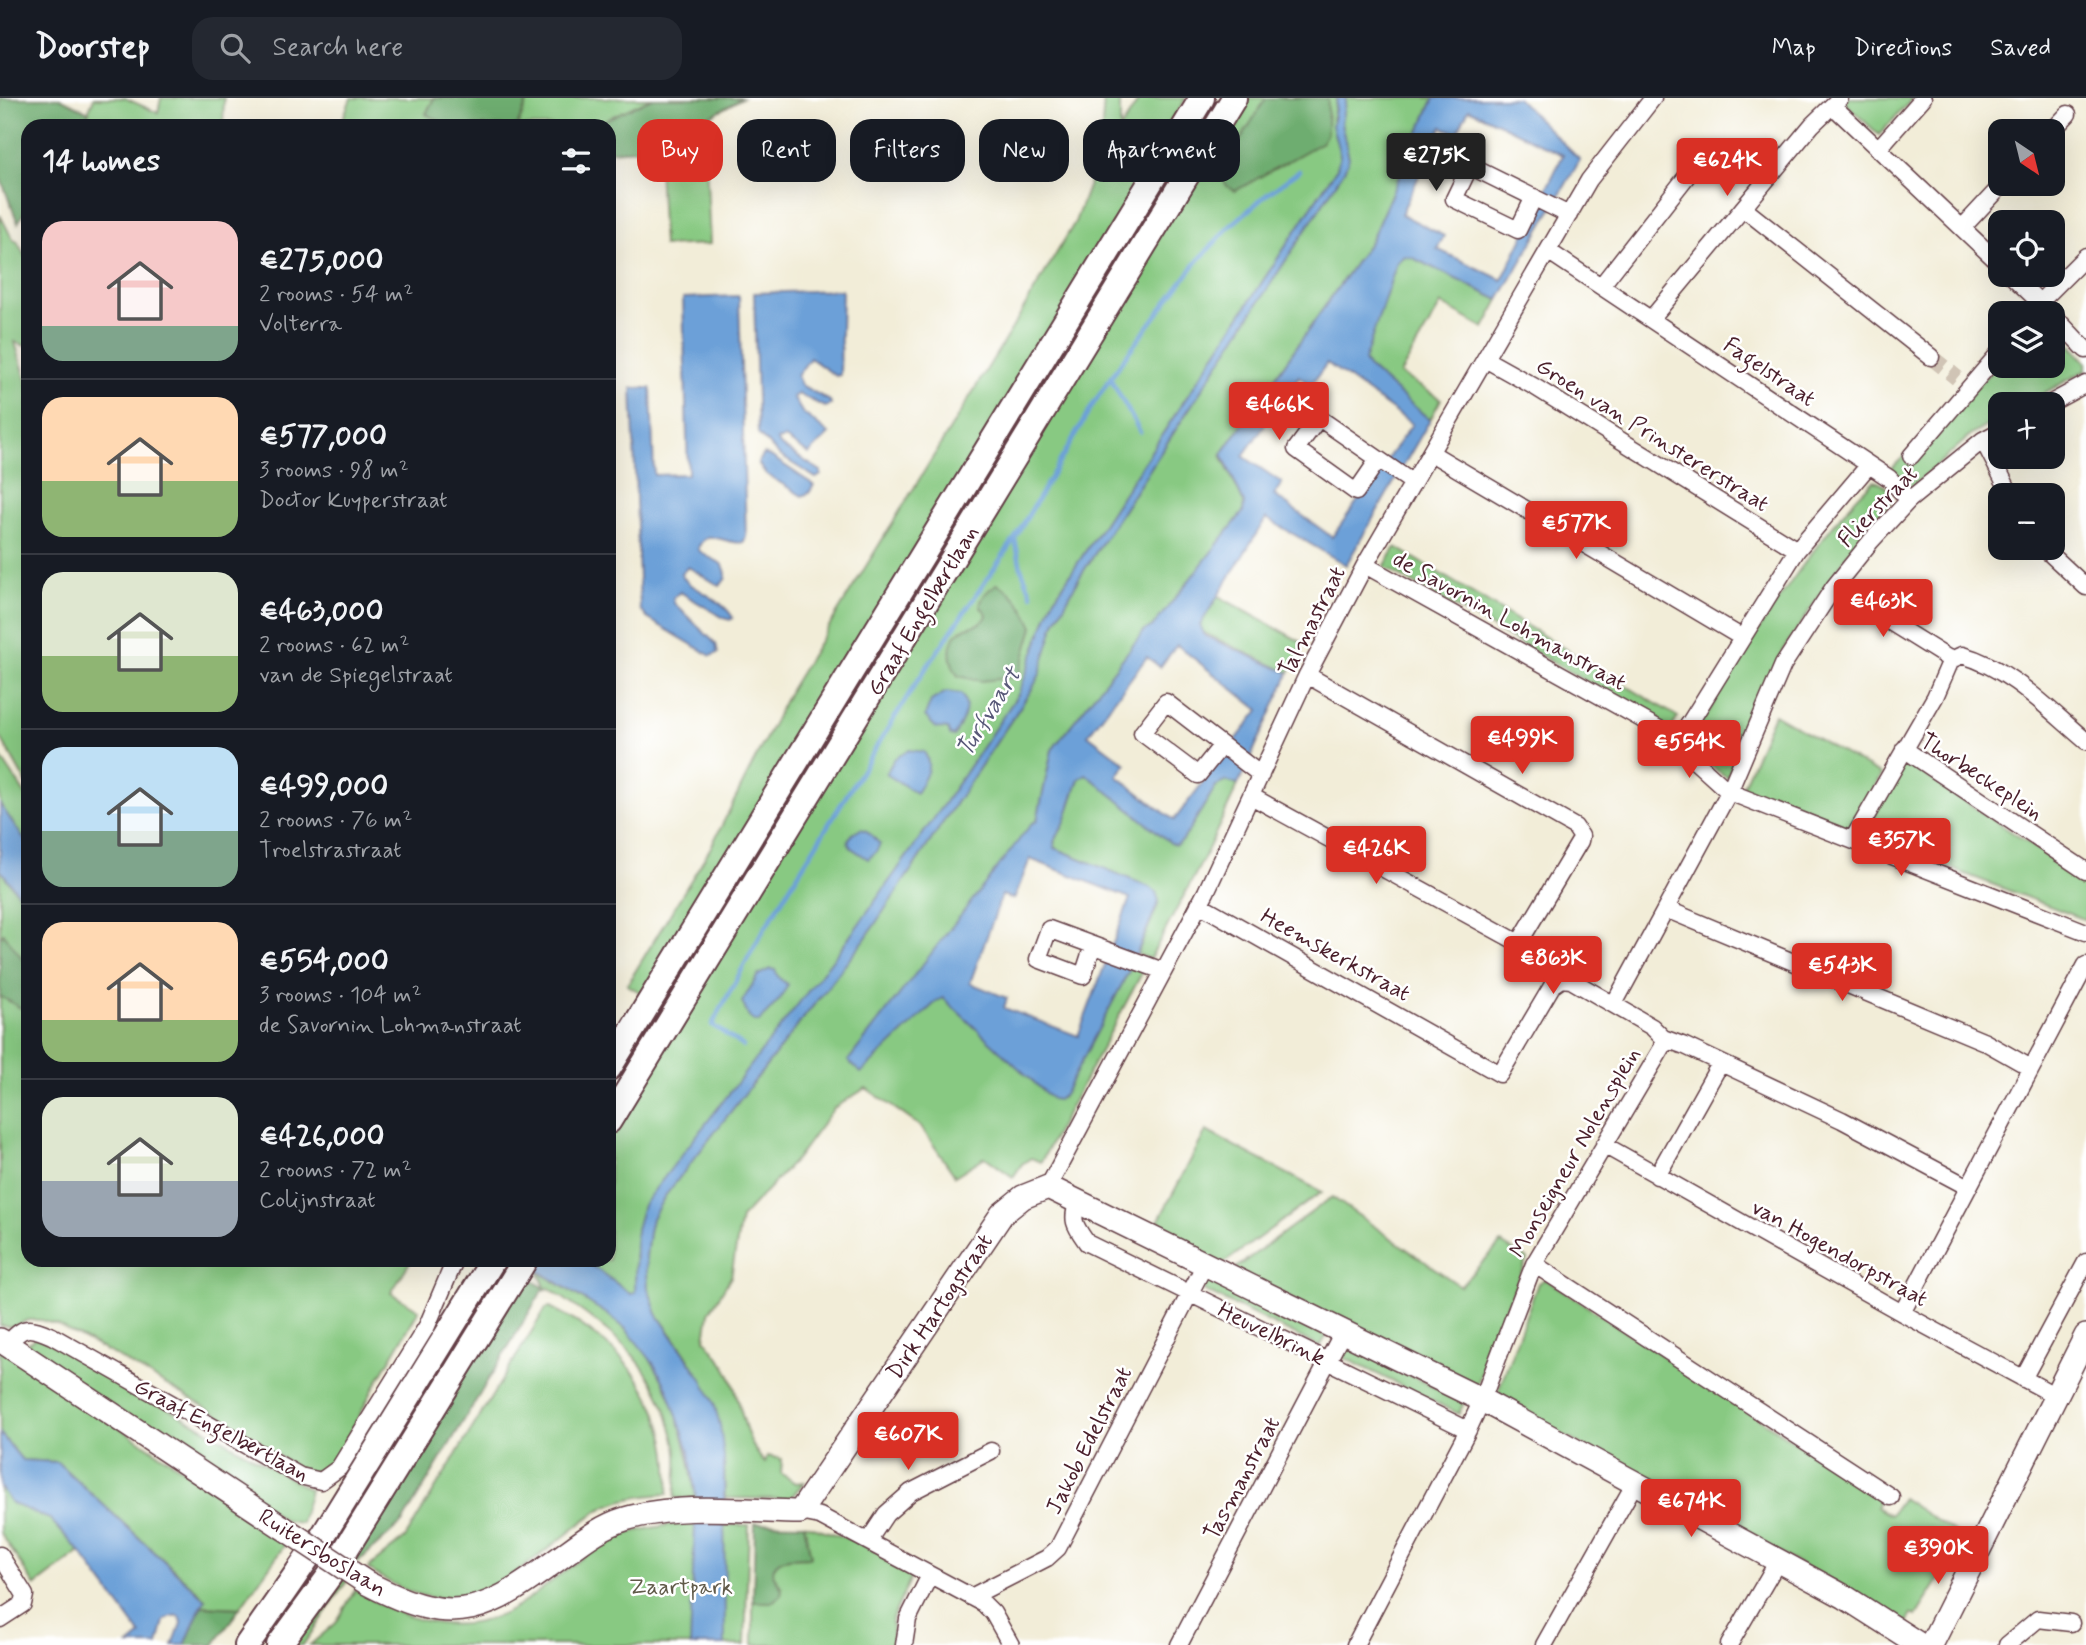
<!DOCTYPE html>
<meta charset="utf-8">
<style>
body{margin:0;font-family:Mynerve,sans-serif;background:#242831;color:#f1f3f6;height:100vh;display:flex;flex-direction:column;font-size:26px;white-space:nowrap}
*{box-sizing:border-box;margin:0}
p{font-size:23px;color:#9ea1a6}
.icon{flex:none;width:38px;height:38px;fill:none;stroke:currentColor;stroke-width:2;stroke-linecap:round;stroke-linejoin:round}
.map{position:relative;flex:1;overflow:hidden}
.panel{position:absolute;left:21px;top:21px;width:595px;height:1148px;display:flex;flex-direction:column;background:#171b24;border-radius:21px;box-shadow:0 7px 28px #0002}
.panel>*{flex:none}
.guide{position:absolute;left:637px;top:21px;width:665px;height:63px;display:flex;gap:14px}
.needle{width:46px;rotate:145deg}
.buttons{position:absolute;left:1988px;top:21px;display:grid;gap:14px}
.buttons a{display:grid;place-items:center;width:77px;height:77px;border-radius:14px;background:#171b24;box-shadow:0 7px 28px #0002;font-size:35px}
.price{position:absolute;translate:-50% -60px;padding:0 16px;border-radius:7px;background:#d93025;color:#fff;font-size:23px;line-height:46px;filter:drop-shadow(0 2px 4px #0008)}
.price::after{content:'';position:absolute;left:50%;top:42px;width:21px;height:16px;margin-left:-10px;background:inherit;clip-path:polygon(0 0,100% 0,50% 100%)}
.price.current{background:#222;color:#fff}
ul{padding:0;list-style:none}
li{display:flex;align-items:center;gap:21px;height:175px;padding:0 21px}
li+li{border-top:2px solid #363941}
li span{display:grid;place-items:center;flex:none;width:196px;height:140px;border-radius:21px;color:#555}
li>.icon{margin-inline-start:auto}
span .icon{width:84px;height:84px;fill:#fffc;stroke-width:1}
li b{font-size:30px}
h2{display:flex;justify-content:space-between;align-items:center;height:84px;padding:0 21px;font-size:30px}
.chip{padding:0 24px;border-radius:21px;background:#171b24;box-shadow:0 7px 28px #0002;font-size:24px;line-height:63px}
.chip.current{background:#d93025;color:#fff}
header{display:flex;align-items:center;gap:42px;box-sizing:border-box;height:98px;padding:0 35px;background:#171b24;border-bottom:2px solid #363941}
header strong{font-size:33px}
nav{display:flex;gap:38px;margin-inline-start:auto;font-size:24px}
.search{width:490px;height:63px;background:#242831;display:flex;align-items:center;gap:18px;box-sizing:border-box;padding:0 24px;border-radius:21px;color:#9ea1a6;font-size:26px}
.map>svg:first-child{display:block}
.green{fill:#88c982;stroke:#697456;stroke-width:2}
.forest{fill:#6ead70;stroke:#5c664e;stroke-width:2}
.water{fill:#6ca0d8;stroke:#5b6082;stroke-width:2;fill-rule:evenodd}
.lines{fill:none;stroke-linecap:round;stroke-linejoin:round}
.stream{stroke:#6ca0d8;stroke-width:4.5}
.street-tunnel{stroke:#d0c4b5;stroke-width:16;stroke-dasharray:16 8;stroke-linecap:butt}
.street-casing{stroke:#633e45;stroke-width:19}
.secondary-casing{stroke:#633e45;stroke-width:26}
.primary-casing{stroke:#633e45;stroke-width:28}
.street{stroke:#fff;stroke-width:16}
.secondary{stroke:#fff;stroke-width:23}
.primary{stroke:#fff;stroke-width:24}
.secondary-bridge-casing{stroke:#633e45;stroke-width:26;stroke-linecap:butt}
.secondary-bridge{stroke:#fff;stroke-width:23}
.labels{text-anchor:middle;stroke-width:5;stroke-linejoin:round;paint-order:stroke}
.street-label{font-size:23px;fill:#4a1f2b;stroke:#fff}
.park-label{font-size:23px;fill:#605a49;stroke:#fff}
.water-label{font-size:24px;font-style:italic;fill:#595979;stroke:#fff}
</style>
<header>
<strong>Doorstep</strong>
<div class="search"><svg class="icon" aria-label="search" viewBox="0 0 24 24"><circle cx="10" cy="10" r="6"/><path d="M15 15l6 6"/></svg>Search here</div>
<nav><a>Map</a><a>Directions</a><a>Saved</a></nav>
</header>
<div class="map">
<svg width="2086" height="1547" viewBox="0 0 2086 1547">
<rect width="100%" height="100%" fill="#fff"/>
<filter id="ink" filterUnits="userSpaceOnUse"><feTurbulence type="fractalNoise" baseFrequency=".0143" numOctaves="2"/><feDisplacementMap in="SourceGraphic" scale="14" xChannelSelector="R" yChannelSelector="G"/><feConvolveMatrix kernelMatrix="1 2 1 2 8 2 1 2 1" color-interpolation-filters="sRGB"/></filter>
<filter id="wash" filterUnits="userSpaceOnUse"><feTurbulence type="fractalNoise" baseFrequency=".00686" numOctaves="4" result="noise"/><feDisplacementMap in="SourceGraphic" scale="28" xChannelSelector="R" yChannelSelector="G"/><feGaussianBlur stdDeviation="1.57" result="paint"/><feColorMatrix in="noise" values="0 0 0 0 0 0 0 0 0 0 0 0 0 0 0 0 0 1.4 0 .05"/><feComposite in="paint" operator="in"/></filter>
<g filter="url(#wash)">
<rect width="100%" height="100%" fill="#f2edd8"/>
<!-- green -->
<path class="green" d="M94 0H125L158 15 161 0H224L223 28H82Z
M351 0H434L426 16 449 28H340Z
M529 0H652L592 28H517Z
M1104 0H1120V32L1140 0H1186L1061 215 645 897 627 887 711 749 790 592 1014 227 1075 124 1096 67 1101 43Z
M1242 0H1337L1332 21 1340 57 1337 70 1053 503 1019 595 935 719 846 844 758 959 636 1131 635 1194 631 1196 584 1162H609V1037Z
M1346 0H1434L1371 142 1221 357 1244 405 1243 414 1153 528 1144 533 1052 652 1037 723 937 903 941 900 946 901 1062 1000 1131 869 1143 873 1041 1064 1031 1060 1022 1066 1013 1079 985 1059 955 1078 921 1029 866 990 834 1010 797 1060 741 1120 731 1179 709 1215 705 1241C713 1252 725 1265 730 1278 743 1308 742 1340 765 1365L767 1358 782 1361 781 1375 795 1385 804 1384 790 1401 725 1400 724 1359 714 1305 686 1256 657 1216 648 1190 646 1158 649 1134 652 1120 665 1098 865 841 1032 591 1055 525 1079 480 1344 73 1349 60 1341 25Z
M1848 0H1913L1879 37 1844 4Z
M705 40 710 146 663 148 659 68Z
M0 117 13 142 17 143 28 164V249L15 244 28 288V688L0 638Z
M1404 158 1413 160 1499 202 1484 230 1441 206 1400 276 1441 301 1430 322 1368 269 1364 263 1397 164Z
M2053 228 2086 264V272L2024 306H2000V320L1971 337 1913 388 1905 387 1889 373 2000 265V268H2053Z
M1874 383C1885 386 1892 393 1891 404L1853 448 1783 552 1727 679 1701 661 1690 645 1701 617 1706 618C1742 558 1778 498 1821 443 1837 422 1854 400 1874 383Z
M1396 449 1678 619 1671 631 1384 469Z
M1218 498 1303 545 1289 575 1202 534 1200 527Z
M1774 616 1881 677 1851 733 1742 690Z
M0 658 28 700V747L0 706Z
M1904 663 2086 783V822L1868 739 1867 731Z
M1083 676H1086L1183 742 1216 688 1226 683 1238 687 1204 760 1150 861 1137 856 1158 807 1149 789 1055 750 1054 745 1064 726 1079 680Z
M0 772 28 809V868L3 836 0 840Z
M0 898 28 914V1162H411L391 1195 419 1212 373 1291 335 1365 321 1375 301 1373 212 1313 107 1253 57 1227 41 1222H28L12 1229 0 1228Z
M1206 1033 1322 1094 1221 1167 1153 1133Z
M1332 1099 1460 1188 1501 1145 1527 1161 1494 1238 1475 1293 1233 1172Z
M538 1173C561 1189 585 1201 607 1216 667 1258 685 1332 696 1400H675C676 1386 678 1370 677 1356 677 1344 671 1331 668 1319 646 1253 603 1229 549 1190L546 1191Z
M1209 1178 1327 1237 1320 1249 1205 1193 1203 1190Z
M1545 1181 1881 1400 1876 1409 1890 1417 1902 1400 1965 1441 1916 1518 1912 1516 1907 1525 1499 1302 1497 1296 1538 1185Z
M550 1209C627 1248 674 1307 668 1396 646 1397 621 1400 601 1411 587 1419 575 1430 562 1440 491 1495 455 1529 368 1471L369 1469 405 1440 546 1210Z
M36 1239 66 1251 310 1392 301 1425 286 1423 23 1249Z
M1340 1243 1464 1304 1459 1316 1334 1255Z
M0 1251 289 1441 240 1510 201 1508 206 1501 57 1364 22 1362 0 1335Z
M0 1389 11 1405 50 1421 80 1454 35 1488 0 1434Z
M804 1426 856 1443 914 1473 892 1521V1547H753V1504H772L782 1490 772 1475C776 1456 795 1460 811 1459Z
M668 1427H749L745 1547H310L336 1525 355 1492C407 1524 463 1543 520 1507 550 1487 576 1461 606 1444 624 1434 648 1431 668 1427Z
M340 1478 347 1483 303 1547H292Z"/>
<!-- forest -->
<path class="forest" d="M0 0H60L89 14 82 28H28V107L18 125 0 79Z
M434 0H529L517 28H449L426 16Z
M652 0H742L712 17 641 51 609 53V28H592Z
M1266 0H1328L1327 35 1322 44 1235 93 1227 88 1222 80 1223 70Z
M997 486C1015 495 1025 511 1033 529L1020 574 1017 579 981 583 958 578C949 564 945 543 962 532 970 527 979 529 986 520L987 516 980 508C982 497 988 492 997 486Z
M3 835 28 868V914L0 898V840Z
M524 1177 546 1191 542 1193 402 1425 358 1464 352 1460Z
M755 1425 804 1426 811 1459C795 1460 776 1456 772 1475L782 1491 781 1497 772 1504H753Z
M201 1508 240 1510 214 1547H185Z"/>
<!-- water -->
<path class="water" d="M1337 0H1346L1341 25 1349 60 1344 73 1079 480 1055 525 1039 578 1032 591 865 841 665 1098 652 1120 649 1134 646 1158 648 1190 657 1216 702 1281 714 1305 720 1327 724 1359 725 1547H690L696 1400 689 1353 668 1292 654 1266 626 1231 607 1216 522 1162H584L631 1196 635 1194 636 1131 643 1107 846 844 935 719 1019 595 1053 503 1337 70 1340 57 1332 28Z
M1434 0H1517L1580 62 1499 202 1413 160 1404 158 1397 164 1364 263 1368 269 1430 322 1346 467 1266 420 1200 527 1205 538 1289 575 1238 687 1226 683 1216 688 1183 742 1176 747 1172 746 1086 676 1079 681 1064 726 1054 744 1055 750 1149 789 1156 794 1159 803 1131 869 1064 997 1058 1002 1052 1001 943 900 937 903 861 975 848 963 1032 725 1037 723 1052 652 1144 533 1153 528 1243 414 1244 405 1222 356 1371 142ZM1469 11 1563 57 1502 182 1437 151 1444 138 1401 116 1442 29 1457 35ZM1327 265 1412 326 1332 439 1274 397 1282 385 1243 358 1299 278 1311 287ZM1177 547 1259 612 1174 722 1117 678 1126 666 1088 637 1147 559 1160 569ZM1030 761 1130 800 1078 938 1004 910 1007 900 970 885 1002 797 1014 801Z
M842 192 840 277 836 278 810 260 797 278 801 287 830 303 831 307 825 309 798 296 793 299 802 314 829 336 809 356 785 340 777 342 781 348 821 373V377L816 380 779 357 758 336 754 195Z
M739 198 746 438 744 444C730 449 705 427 698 451 708 464 727 459 726 480L720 488 688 469 681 476C688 491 722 499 733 520L730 522 724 520 680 494 673 500 674 505 716 546 718 555 711 558 647 520 640 511 632 290H651L654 377 688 376 683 200Z
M764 356 772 359 814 387 809 395 802 398 766 376 758 365Z
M946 594 961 596C972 610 961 625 954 638L950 637 948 631 936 630 925 618 931 603Z
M909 652 924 654C934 668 924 682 916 695L886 676 894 661Z
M0 706 28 747V809L0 771Z
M861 731 867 733 880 746 876 754 868 761 850 749 848 743 853 735Z
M770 871 775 872 779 880 788 887 779 902 759 924C746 923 747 912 742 904L758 877Z
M0 1335 22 1362 57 1364 206 1502 201 1508 185 1547H173L181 1525 179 1518C172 1517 169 1519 164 1523L158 1547H129L141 1537 80 1454 50 1421 11 1405 0 1389Z"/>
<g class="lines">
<!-- stream -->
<path class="stream" d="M1110 280 1140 334
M1015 441 1021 470 1032 497
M743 948 712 927 760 838 843 703 916 585 1015 440 1094 305 1122 263 1196 165 1228 130 1265 98 1299 73"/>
</g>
</g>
<g filter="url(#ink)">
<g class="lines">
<!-- street-tunnel -->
<path class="street-tunnel" d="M1931 259 1957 280"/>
<!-- street casing -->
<g class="street-casing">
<path id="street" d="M1833 8 2000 166
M2052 33 2068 16
M1878 51 1923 0
M1534 99 1518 132 1454 101 1470 68 1569 117
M1743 110 1931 259
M1962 130 2003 86
M1548 153 1889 380 1909 402
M2011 177 2051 215
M1601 188 1694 69
M2040 204 2086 158
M2053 217 2086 252
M1651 221 1812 27 1840 0
M1485 261 1535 289 1797 452
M2049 306 2086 286
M1983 342 2011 397
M1431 355 1741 539
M1911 358 2000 254
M1378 362 1356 394 1296 351 1319 320 1413 385
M2044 450 2086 489
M1365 467 1679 642 1696 664 1729 694 2086 834
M1834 489 1951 562
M1307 577 1575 729 1581 738 1580 743 1519 845
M1679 642 1797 452 1869 367
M1222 647 1198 677 1142 635 1166 604 1261 677
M1904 651 2086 773
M1251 698 1519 845 1547 863 1562 881 1571 882 1652 929 1663 940 1662 950 1534 1166 1482 1302 1468 1332 1355 1547
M1853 741 1935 599 1951 562 1962 557C2010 570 2049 612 2086 643
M1199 806 1500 976 1552 888 1562 881
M1666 811 1985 944 2031 970
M1093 847 1083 878 1038 861 1049 831 1163 873
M1614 906 1729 694 1783 567 1834 489 1871 443 1909 402 1983 342 2000 333
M1663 940 1685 948 1842 1022 1968 1089
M1604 1047 1902 1215 2056 1298
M1657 1078 1720 966
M1048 1089 1206 794 1307 577 1365 467 1589 82 1653 0
M1078 1104C1070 1123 1076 1129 1087 1145L1468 1332
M1534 1166 1891 1399
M1902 1215 2086 867
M7 1247C23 1227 29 1228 52 1238L300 1378 321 1383 339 1370 427 1228 455 1162
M2023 1281 2086 1164
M800 1414 820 1418 983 1505 993 1515 1011 1547
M868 1443 886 1416 911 1394 991 1353
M0 1457 25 1497 23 1506 0 1521
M971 1499 1047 1460 1058 1450 1205 1166
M904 1547 908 1521 930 1477
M1179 1547 1343 1234
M1544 1547 1635 1385
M1729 1547 1778 1463
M2007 1547 2038 1521 2071 1525"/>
</g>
<!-- secondary casing -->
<g class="secondary-casing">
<path id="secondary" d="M0 1242 282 1429
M367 1485C458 1533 488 1513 565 1456 584 1442 602 1428 625 1421 677 1405 745 1413 800 1414L1002 1116 1023 1099 1048 1089 1482 1302 1845 1499 1920 1547
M1931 1547 2086 1238"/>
</g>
<!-- primary casing -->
<g class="primary-casing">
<path id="primary" d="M609 970 1202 0
M609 1023 1234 0
M247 1547 324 1436 493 1162
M279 1547 330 1477 525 1162"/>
</g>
<!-- street -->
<use href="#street" class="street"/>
<!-- secondary -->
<use href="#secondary" class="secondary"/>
<!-- primary -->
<use href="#primary" class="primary"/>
<!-- secondary-bridge casing -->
<g class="secondary-bridge-casing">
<path id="secondary-bridge" d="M282 1429 367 1485"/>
</g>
<!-- secondary-bridge -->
<use href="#secondary-bridge" class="secondary-bridge"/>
</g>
</g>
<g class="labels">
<!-- street labels -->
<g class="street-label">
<text transform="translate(1770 273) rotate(34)" y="8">Fagelstraat</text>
<text transform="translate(1653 336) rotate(32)" y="8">Groen van Prinstererstraat</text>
<text transform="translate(1877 408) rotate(-46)" y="8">Flierstraat</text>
<text transform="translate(922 512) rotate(-59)" y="8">Graaf Engelbertlaan</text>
<text transform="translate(1510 522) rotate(29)" y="8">de Savornin Lohmanstraat</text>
<text transform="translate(1311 523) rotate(-63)" y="8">Talmastraat</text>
<text transform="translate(1982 678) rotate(33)" y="8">Thorbeckeplein</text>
<text transform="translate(1336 856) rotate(29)" y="8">Heemskerkstraat</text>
<text transform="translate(1574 1054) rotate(-60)" y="8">Monseigneur Nolensplein</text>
<text transform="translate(1840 1154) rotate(29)" y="8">van Hogendorpstraat</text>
<text transform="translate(939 1208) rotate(-56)" y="8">Dirk Hartogstraat</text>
<text transform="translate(1272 1235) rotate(26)" y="8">Heuvelbrink</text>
<text transform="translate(222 1331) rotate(28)" y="8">Graaf Engelbertlaan</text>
<text transform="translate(1088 1342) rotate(-63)" y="8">Jakob Edelstraat</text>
<text transform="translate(1241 1380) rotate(-62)" y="8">Tasmanstraat</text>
<text transform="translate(323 1454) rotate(32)" y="8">Ruitersboslaan</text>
</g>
<!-- park labels -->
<g class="park-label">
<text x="681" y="1496">Zaartpark</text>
</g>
<!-- water labels -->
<g class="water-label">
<text transform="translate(988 614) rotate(-58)" y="8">Turfvaart</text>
</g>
</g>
</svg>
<div class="buttons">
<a><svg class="needle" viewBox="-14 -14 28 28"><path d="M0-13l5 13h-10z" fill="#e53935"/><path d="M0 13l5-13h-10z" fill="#9ea1a6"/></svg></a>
<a><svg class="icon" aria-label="locate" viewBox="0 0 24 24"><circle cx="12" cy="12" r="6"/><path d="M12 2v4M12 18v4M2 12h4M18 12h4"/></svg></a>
<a><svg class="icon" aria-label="layers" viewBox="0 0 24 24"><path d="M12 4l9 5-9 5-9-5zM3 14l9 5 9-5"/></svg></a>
<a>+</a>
<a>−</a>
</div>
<b class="price current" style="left:1436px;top:95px">€275K</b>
<b class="price" style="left:1727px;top:100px">€624K</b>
<b class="price" style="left:1279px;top:344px">€466K</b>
<b class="price" style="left:1576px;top:463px">€577K</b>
<b class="price" style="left:1883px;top:541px">€463K</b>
<b class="price" style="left:1522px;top:678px">€499K</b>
<b class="price" style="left:1689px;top:682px">€554K</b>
<b class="price" style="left:1901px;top:780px">€357K</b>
<b class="price" style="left:1376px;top:788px">€426K</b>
<b class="price" style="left:1553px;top:898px">€863K</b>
<b class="price" style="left:1842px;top:905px">€543K</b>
<b class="price" style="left:908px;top:1374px">€607K</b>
<b class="price" style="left:1691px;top:1441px">€674K</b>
<b class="price" style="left:1938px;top:1488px">€390K</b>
<div class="guide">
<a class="chip current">Buy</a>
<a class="chip">Rent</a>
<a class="chip">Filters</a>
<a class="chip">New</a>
<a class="chip">Apartment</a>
</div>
<section class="panel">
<h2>14 homes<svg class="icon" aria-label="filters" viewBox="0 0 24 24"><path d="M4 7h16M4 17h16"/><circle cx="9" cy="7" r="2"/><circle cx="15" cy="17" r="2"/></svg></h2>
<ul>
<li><span style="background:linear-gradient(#f6c9c9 75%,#7fa58c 0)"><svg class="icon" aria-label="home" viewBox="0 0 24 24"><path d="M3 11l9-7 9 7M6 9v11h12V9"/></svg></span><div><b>€275,000</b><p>2 rooms · 54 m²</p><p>Volterra</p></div></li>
<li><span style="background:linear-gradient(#ffd9b3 60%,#8fb573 0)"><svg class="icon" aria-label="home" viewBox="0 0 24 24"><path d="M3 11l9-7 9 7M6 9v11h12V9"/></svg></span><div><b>€577,000</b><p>3 rooms · 98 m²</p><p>Doctor Kuyperstraat</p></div></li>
<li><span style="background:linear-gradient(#dfe7d0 60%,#8fb573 0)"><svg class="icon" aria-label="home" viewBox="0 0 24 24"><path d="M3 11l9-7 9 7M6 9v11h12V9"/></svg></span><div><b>€463,000</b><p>2 rooms · 62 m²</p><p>van de Spiegelstraat</p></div></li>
<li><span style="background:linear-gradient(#bfe0f5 60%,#7fa58c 0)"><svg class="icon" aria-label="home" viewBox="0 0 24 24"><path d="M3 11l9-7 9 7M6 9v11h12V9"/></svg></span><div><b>€499,000</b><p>2 rooms · 76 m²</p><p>Troelstrastraat</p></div></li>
<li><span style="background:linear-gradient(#ffd9b3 70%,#8fb573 0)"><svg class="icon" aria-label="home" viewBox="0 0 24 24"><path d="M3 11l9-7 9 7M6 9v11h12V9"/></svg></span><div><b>€554,000</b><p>3 rooms · 104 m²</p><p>de Savornin Lohmanstraat</p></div></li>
<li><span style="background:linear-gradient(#dfe7d0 60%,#9aa5b1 0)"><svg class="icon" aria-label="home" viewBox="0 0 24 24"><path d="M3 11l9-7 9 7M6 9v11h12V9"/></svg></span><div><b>€426,000</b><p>2 rooms · 72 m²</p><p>Colijnstraat</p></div></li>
</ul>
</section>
</div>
